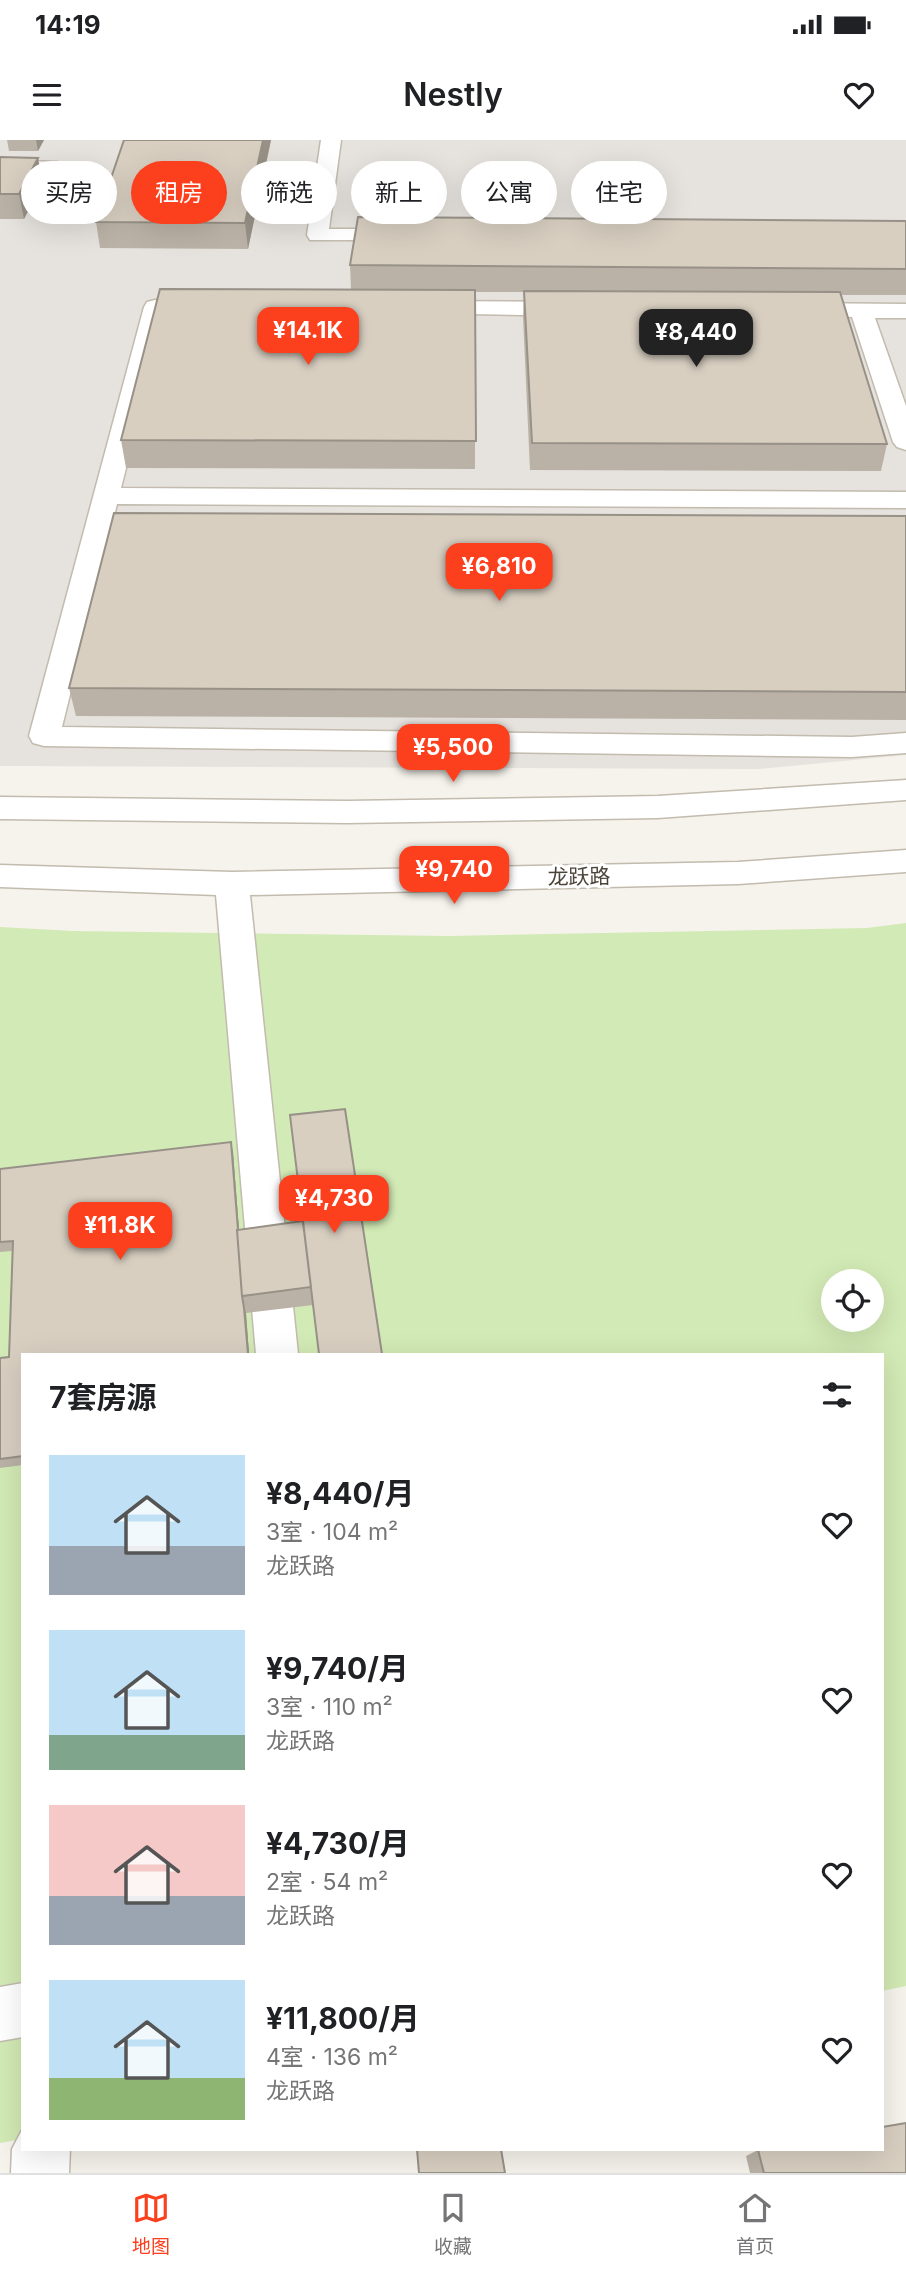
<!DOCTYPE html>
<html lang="zh">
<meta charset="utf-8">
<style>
body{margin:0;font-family:Inter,"Noto Sans SC",sans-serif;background:#f2f2f2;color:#202124;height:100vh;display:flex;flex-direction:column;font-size:26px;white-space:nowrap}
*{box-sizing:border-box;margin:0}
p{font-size:23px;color:#757577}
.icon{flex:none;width:38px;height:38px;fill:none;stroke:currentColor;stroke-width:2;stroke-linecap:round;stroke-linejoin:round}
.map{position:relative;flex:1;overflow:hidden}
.details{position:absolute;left:21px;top:1213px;width:863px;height:798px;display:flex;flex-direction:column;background:#fff;border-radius:0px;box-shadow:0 7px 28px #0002}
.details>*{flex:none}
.hud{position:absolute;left:21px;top:21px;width:864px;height:63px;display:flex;gap:14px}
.controls{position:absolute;left:821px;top:1129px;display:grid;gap:14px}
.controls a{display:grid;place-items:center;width:63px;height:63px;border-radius:50%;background:#fff;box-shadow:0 7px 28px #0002;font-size:35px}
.price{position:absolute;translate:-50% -60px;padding:0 16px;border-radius:14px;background:#fc3f1d;color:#fff;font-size:23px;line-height:46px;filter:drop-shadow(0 2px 4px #0008)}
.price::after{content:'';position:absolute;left:50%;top:42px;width:21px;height:16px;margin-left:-10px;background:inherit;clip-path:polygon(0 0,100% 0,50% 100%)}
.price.selected{background:#222;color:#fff}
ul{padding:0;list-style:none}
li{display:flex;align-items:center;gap:21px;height:175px;padding:0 28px}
li span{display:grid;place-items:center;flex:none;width:196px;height:140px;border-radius:0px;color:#555}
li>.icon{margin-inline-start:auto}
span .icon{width:84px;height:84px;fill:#fffc;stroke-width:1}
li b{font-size:30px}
h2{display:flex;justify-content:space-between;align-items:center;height:84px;padding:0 28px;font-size:30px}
.chip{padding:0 24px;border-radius:32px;background:#fff;box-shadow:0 7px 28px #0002;font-size:24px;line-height:63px}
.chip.selected{background:#fc3f1d;color:#fff}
.status{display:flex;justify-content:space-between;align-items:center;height:49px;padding:0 35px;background:#fff;direction:ltr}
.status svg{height:19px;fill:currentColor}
header{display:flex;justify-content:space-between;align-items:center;height:91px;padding:0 28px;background:#fff;font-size:32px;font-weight:600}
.tab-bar{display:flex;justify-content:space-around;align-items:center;height:98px;border-top:2px solid #e0e0e0;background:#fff;font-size:19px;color:#757577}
.tab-bar a{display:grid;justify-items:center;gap:4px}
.tab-bar .selected{color:#fc3f1d}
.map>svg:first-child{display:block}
.industrial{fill:#e6e2dd}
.green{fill:#d2eab5;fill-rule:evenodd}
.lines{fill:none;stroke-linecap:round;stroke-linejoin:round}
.minor-casing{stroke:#c2bbae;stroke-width:3}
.minor{fill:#fff;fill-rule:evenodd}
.wall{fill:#bab2a6}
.shaded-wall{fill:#979187}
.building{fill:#d8cfc1;stroke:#979187;stroke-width:2}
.labels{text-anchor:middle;stroke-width:6;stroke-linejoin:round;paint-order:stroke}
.street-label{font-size:21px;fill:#4b4439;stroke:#fff}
</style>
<div class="status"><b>14:19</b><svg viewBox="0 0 49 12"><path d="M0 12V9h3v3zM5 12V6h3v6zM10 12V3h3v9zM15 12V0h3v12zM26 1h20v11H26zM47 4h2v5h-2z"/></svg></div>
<header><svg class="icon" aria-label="menu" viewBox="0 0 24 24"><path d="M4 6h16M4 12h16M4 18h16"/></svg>Nestly<svg class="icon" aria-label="heart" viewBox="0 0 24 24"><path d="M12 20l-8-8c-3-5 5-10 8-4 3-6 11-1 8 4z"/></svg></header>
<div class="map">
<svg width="906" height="2033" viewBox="0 0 906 2033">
<rect width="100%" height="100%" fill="#f6f3ec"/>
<!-- industrial -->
<path class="industrial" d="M0 0H906V615L759 629 0 626Z"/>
<!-- green -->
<path class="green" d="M906 783V1846L882 1851V1214H23V1999L0 2003V787L73 791 449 796 867 788ZM833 1141H872V1180H833Z"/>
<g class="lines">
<!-- minor casing -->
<g class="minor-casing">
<path id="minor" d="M321 0H341L329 89H409L417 90 420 95 417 100H310L307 95Z
M0 20 57 22 64 24 67 28 64 32 57 34 0 32Z
M155 160H208L216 162 219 167 216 172 165 174 121 348 906 352V368L117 364 62 587 852 597 906 593V613L852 617 44 606 33 603 29 596 144 167 147 162Z
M423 161 576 162 584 164 587 169 584 174 576 176 415 173 412 168 415 163Z
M794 163 906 164V178H875L906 266V310L897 307 893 302 852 177 786 175 783 170 786 165Z
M906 640V660L658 678 347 683 0 679V657L347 661 658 656Z
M906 710V732L738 744 250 755 298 1214H256L216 755 0 747V725L232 732 738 722Z
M23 1843V1897L0 1901V1847Z
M23 1988V2009H70L69 2033H11L12 2009Z"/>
</g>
<!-- minor -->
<use href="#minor" class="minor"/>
</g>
<!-- wall -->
<path class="wall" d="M7 0H44L38 11H9Z
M271 0 248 109 100 108 96 82Z
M0 17 43 42 24 79H0Z
M906 81V155H841L887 304 881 331 530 330 523 177 524 152H475V329L126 328 121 300 351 149 350 125Z
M906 376V580L76 576 69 548Z
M233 1012 239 1090 303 1081 313 1165 246 1173 249 1214H23V1325L0 1328V1218L9 1217 12 1111 0 1112V1029Z
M758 2010 906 2033H750L746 2016Z"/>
<!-- shaded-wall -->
<path class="shaded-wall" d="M36 0H44L38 11Z
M263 0H271L248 109 245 83Z
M38 18 43 42 24 79 19 54Z
M231 1002 233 1012 244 1155H243Z
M244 1168 246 1173 249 1214H248Z"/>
<!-- building -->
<path class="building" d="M124 0H263L245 83 96 82Z
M0 17 38 18 19 54H0Z
M358 77 906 81V129L350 125Z
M160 149 475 150 476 301 121 300Z
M524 151 840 152 887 304 532 303Z
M114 373 906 376V552L69 548Z
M345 969 382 1214H319L290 975Z
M231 1002 238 1090H237L242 1156 244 1168 248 1214H23V1316L0 1319V1218L9 1217 13 1101 0 1102V1029Z
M303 1081 311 1147 242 1156 237 1090Z
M906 1983V2033H764L758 2010 882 2009V1987Z
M417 2009H501L505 2033H419Z"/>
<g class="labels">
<!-- street labels -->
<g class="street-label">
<text transform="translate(579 737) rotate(-1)" y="7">龙跃路</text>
</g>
</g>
</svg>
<div class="controls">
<a><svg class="icon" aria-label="locate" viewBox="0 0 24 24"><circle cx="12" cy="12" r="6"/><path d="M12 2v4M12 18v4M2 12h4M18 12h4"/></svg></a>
</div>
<b class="price" style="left:308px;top:227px">¥14.1K</b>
<b class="price selected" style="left:696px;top:229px">¥8,440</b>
<b class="price" style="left:499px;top:463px">¥6,810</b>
<b class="price" style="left:453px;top:644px">¥5,500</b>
<b class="price" style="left:454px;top:766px">¥9,740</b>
<b class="price" style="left:334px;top:1095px">¥4,730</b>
<b class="price" style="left:120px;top:1122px">¥11.8K</b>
<div class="hud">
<a class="chip">买房</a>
<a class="chip selected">租房</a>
<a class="chip">筛选</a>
<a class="chip">新上</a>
<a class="chip">公寓</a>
<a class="chip">住宅</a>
</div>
<section class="details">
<h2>7套房源<svg class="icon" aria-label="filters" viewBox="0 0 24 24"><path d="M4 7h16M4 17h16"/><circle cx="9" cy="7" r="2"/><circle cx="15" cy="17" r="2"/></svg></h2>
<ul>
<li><span style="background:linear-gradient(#bfe0f5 65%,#9aa5b1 0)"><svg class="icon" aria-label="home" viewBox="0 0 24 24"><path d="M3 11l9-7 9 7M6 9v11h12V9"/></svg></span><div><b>¥8,440/月</b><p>3室 · 104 m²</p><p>龙跃路</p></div><svg class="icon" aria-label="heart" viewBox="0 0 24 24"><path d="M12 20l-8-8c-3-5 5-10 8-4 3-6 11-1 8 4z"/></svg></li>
<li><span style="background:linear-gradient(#bfe0f5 75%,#7fa58c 0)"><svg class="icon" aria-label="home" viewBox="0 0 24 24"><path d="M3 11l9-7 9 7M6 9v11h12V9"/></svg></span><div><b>¥9,740/月</b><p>3室 · 110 m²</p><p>龙跃路</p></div><svg class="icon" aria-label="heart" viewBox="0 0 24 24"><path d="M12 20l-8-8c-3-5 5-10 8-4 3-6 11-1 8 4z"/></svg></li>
<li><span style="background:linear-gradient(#f6c9c9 65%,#9aa5b1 0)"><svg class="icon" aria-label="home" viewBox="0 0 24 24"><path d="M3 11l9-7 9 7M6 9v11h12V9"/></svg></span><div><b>¥4,730/月</b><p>2室 · 54 m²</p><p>龙跃路</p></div><svg class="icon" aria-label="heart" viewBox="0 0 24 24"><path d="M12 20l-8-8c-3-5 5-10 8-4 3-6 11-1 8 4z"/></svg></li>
<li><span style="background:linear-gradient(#bfe0f5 70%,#8fb573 0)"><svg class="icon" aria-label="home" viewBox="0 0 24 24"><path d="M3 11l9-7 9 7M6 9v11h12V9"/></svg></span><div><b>¥11,800/月</b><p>4室 · 136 m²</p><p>龙跃路</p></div><svg class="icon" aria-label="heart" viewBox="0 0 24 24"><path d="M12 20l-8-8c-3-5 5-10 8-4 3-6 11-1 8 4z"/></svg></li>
</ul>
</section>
</div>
<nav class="tab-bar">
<a class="selected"><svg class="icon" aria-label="map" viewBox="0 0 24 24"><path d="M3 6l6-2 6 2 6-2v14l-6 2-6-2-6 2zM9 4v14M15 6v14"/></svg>地图</a>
<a><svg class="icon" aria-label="saved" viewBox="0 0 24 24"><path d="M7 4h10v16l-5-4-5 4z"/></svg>收藏</a>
<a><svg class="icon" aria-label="home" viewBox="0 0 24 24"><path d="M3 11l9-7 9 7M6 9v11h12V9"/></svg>首页</a>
</nav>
